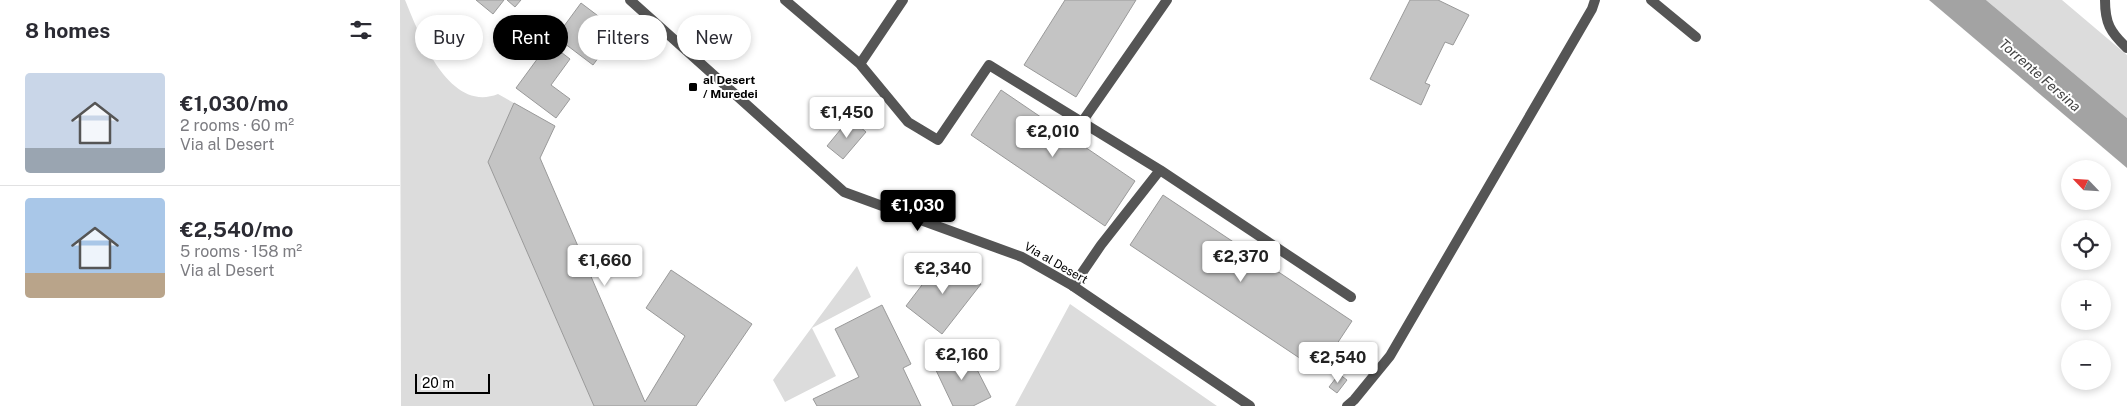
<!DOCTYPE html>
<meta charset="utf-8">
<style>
body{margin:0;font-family:"Public Sans",sans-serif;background:#f7f7f7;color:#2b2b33;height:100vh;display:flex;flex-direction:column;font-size:19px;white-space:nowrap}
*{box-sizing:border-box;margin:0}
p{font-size:16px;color:#7c7c81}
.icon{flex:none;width:28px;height:28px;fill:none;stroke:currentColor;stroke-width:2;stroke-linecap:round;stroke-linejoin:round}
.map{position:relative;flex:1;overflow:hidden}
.sheet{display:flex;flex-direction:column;background:#fff;width:400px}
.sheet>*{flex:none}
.top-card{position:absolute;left:15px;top:15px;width:475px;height:45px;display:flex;gap:10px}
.needle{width:32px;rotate:295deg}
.fabs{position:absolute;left:1661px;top:160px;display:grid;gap:10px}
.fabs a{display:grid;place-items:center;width:50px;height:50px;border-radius:50%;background:#fff;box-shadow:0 2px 8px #0003;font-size:25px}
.scale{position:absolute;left:15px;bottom:12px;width:75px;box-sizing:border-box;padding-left:5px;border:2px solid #000;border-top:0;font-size:14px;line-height:18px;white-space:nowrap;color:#000;-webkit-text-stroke:4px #fff;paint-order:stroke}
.price{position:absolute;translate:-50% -42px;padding:0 11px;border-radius:5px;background:#fff;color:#222;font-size:16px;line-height:32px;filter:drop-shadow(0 1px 2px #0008)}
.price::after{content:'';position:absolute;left:50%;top:30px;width:15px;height:11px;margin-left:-8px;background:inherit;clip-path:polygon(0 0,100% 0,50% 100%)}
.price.current{background:#000;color:#fff}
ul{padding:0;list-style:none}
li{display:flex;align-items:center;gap:15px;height:125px;padding:0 25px}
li+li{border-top:1px solid #e1e1e2}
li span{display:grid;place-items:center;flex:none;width:140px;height:100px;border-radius:5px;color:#555}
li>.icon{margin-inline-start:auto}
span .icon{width:60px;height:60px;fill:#fffc;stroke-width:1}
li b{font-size:21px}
h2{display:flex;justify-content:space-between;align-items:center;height:60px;padding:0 25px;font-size:21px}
.pill{padding:0 18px;border-radius:22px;background:#fff;box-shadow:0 2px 8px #0003;font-size:18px;line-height:45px}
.pill.current{background:#000;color:#fff}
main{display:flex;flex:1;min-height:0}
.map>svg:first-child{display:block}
.green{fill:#dcdcdc}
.water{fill:#a3a3a3}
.building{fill:#c4c4c4;stroke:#999}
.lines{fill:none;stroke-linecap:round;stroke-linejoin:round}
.service{stroke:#555;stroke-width:10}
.minor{stroke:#555;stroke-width:10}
.tertiary{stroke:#555;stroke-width:10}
.poi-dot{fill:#000;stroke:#fff;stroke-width:2}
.labels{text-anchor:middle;stroke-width:4;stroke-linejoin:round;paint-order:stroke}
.poi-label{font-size:12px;font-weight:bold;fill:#000;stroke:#fff;text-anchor:start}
.street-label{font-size:12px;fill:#000;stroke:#fff}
.water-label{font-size:14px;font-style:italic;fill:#444;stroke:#fff}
</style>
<main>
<section class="sheet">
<h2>8 homes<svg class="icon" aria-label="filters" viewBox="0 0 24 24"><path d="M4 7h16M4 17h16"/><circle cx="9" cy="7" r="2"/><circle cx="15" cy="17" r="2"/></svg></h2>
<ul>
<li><span style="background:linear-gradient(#c9d6e8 75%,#9aa5b1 0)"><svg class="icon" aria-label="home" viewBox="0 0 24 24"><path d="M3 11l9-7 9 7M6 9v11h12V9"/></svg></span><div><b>€1,030/mo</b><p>2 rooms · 60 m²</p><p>Via al Desert</p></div></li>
<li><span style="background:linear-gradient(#a9c7e8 75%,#b9a48a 0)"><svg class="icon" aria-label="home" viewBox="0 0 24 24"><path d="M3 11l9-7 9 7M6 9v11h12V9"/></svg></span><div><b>€2,540/mo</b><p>5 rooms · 158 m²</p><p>Via al Desert</p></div></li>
</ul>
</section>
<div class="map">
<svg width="1727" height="406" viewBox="0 0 1727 406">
<rect width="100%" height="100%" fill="#fff"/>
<!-- green -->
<path class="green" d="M0 0H5C19 33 48 114 98 94L114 103 88 162 194 406H1Z
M1586 0H1662L1727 55V118Z
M457 266 471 297 412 328 436 376 385 402 373 380Z
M670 304 817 406H615Z"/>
<!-- water -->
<path class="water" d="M1529 0H1586L1727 118V168Z"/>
<!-- building -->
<path class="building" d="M76 0H104L93 14Z
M107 0H121L115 7Z
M665 0H736L676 97 624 65Z
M1010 0H1038L1069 15 1053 45 1045 42 1025 83 1030 85 1021 105 970 79Z
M181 3 218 31 193 65 156 37Z
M149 43 170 59 151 85 170 99 156 118 116 88Z
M601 90 735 181 705 226 571 135Z
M114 103 155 126 140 158 245 402 285 336 246 308 271 270 352 324 296 406H194L88 162Z
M450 118 466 132 443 159 427 146Z
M763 195 952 321 919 371 730 245Z
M544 256 581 284 542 334 506 306Z
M482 305 511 364 503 368 521 406H417L413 399 459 377 435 329Z
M567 350 591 397 573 406H553L534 366Z
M939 374 947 380 937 393 929 387Z"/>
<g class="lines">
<!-- service -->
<path class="service" d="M385 0 460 64 503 0
M1251 0 1296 37
M460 64 508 122 538 140 589 65 760 170 951 297
M682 122 767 0
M673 286 701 245 760 170
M947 406 954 400 990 356 1192 9 1195 0"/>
<!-- minor -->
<path class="minor" d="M1705 0C1705 23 1710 32 1727 48"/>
<!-- tertiary -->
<path class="tertiary" d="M230 0 444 192 622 257 673 286 850 406"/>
</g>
<!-- markers -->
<rect class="poi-dot" x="288" y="82" width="10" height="10" rx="2.5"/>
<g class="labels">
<!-- poi labels -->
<g class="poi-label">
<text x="303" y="84">al Desert<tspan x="303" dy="14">/ Muredei</tspan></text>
</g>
<!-- street labels -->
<g class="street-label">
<text transform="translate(656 263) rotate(30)" y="4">Via al Desert</text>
</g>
<!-- water labels -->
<g class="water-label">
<text transform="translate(1640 75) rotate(41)" y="5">Torrente Fersina</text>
</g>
</g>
</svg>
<div class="fabs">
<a><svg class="needle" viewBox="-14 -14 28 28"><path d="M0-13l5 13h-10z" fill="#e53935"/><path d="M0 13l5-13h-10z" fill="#7c7c81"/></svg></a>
<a><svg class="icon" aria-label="locate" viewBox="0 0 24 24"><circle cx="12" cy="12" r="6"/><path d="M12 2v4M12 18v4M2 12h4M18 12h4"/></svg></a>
<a>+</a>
<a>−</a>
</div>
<div class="scale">20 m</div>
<b class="price" style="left:447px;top:139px">€1,450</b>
<b class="price" style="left:653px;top:158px">€2,010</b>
<b class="price current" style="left:518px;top:232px">€1,030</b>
<b class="price" style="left:841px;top:283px">€2,370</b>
<b class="price" style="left:205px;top:287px">€1,660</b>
<b class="price" style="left:543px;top:295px">€2,340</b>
<b class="price" style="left:562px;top:381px">€2,160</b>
<b class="price" style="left:938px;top:384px">€2,540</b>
<div class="top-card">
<a class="pill">Buy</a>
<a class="pill current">Rent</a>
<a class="pill">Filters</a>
<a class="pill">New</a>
</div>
</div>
</main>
